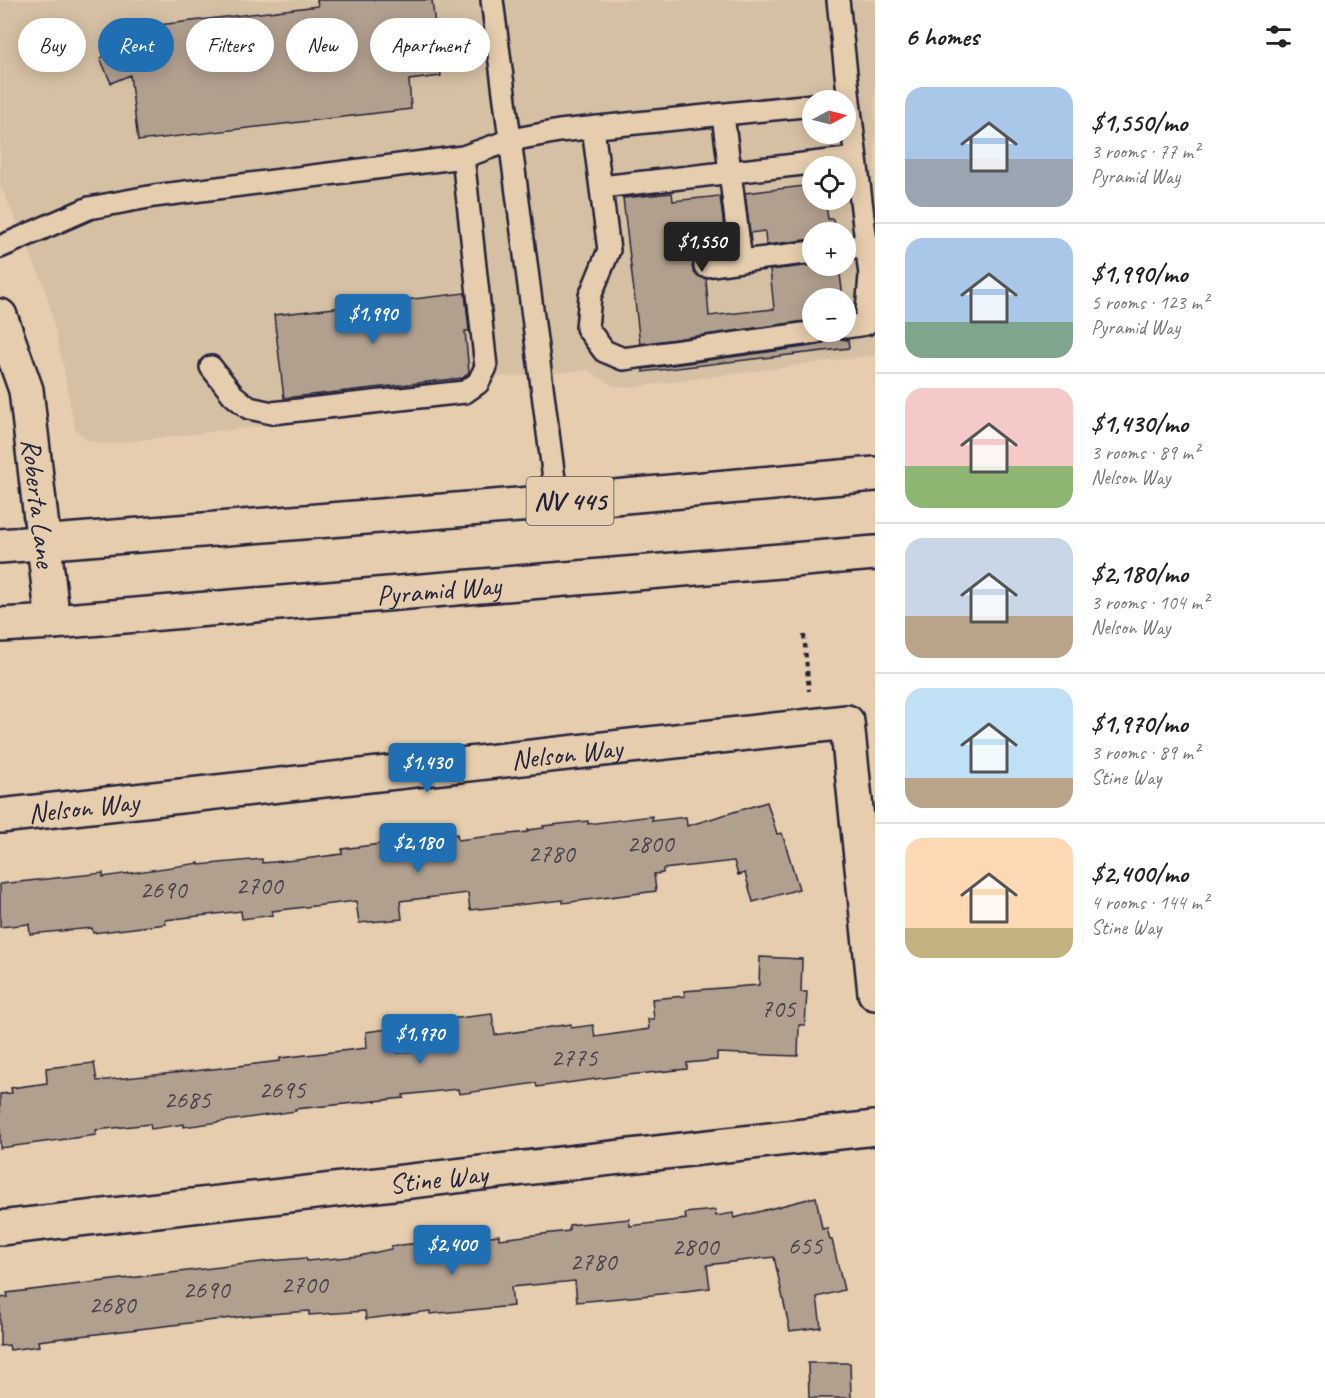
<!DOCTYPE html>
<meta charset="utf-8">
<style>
body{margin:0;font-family:Caveat,sans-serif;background:#f6f6f6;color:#222;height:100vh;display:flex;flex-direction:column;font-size:22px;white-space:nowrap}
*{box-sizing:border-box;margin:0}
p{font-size:20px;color:#767676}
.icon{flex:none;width:33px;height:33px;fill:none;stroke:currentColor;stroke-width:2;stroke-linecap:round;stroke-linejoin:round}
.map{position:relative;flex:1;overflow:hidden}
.drawer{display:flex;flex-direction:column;background:#fff;width:450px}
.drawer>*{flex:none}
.top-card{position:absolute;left:18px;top:18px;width:570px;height:54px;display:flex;gap:12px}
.needle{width:39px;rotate:83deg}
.tools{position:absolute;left:802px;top:90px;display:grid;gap:12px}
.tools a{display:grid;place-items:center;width:54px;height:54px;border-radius:50%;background:#fff;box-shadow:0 3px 15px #0003;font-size:30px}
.price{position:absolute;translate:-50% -51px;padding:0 14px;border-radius:6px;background:#1f6fb2;color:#fff;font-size:20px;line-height:39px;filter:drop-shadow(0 2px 3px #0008)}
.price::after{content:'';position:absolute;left:50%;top:36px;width:18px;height:14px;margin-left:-9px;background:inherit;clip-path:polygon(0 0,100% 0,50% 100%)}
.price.current{background:#222;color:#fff}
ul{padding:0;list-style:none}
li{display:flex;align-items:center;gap:18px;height:150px;padding:0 30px}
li+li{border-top:2px solid #e0e0e0}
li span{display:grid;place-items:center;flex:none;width:168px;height:120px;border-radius:18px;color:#555}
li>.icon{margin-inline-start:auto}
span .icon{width:72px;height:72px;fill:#fffc;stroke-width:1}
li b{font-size:26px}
h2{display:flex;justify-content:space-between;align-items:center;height:72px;padding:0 30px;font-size:26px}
.pill{padding:0 21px;border-radius:27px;background:#fff;box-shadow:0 3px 15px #0003;font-size:21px;line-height:54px}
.pill.current{background:#1f6fb2;color:#fff}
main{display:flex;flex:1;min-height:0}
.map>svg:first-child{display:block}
.built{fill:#d6c0a4;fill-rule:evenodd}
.building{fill:#b2a08f;stroke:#22223b;stroke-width:1.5}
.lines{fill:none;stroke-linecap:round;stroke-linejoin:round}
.service-casing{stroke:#22223b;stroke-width:26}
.minor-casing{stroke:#22223b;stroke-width:38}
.primary-casing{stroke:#22223b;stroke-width:38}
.path{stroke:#22223b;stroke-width:4;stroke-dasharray:4.5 4.5;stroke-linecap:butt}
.service{stroke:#e5cdad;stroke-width:21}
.minor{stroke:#e5cdad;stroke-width:33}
.primary{stroke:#e5cdad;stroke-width:33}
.labels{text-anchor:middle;stroke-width:6;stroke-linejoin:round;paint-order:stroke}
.number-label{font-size:26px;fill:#464250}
.shield{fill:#e5cdad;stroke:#5c555d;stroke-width:1.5}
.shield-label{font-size:27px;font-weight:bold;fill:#22223b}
.street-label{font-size:28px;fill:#22223b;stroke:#e5cdad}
</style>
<main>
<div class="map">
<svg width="875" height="1398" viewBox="0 0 875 1398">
<rect width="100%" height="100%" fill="#e5cdad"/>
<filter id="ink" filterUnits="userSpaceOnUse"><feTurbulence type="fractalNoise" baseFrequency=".0167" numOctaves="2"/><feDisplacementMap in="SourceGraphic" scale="12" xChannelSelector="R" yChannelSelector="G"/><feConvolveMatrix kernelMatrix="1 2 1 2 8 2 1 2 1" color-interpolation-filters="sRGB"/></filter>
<g filter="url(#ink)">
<!-- built -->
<path class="built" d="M0 0H875V355L626 388 612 385 588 370 498 377 483 395 468 403 104 444 87 440 75 429 62 360 45 288 5 195 0 188ZM813 100H846V134H813ZM813 166H846V200H813ZM813 232H846V266H813ZM813 298H846V332H813Z"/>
<!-- building -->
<path class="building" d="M317 0H432L441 76 409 80 411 109 138 141 130 75 111 83 100 58 119 50 117 30 318 6Z
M813 185V200H825L828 219H833L835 232H813V239L766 245 765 231 750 233 745 193Z
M672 193 673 201 720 196 725 236 702 239 703 253 697 256 692 267 695 274 706 279 709 316 774 309 770 270 813 265 839 266 843 298H813V320L640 344 623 198Z
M465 293 469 331H465L469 372 463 378 284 398 274 315Z
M830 332H834L841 339 848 340 849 348 643 372V369L819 345 825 342Z
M767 802 777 834 782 833 799 889 753 902 745 873 738 875 734 861 663 869V873L654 874 656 891 563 903V900L470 910 468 893 400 901 402 919 359 923 356 901 272 911 273 915 242 919 241 911 165 920 166 924 93 933 92 928 30 934 29 924 0 927V884L103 873V877L199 863V865L262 859V863L296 860 342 854V849L457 834 458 840 491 836 528 832V830L544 828 543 826 588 821V824L652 816V821L686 817 687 826Z
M760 957 802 959 801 992H807L805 1025H799L798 1056 717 1053V1060L687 1063V1069L618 1076 537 1087 536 1083 459 1094 458 1089 403 1095 404 1098 295 1109 296 1111 184 1127V1124L151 1129 150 1124 96 1130V1135L0 1148V1094L12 1093 11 1088 47 1083 46 1068 94 1063 97 1081 222 1068 280 1061V1058L367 1048 366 1032 395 1028 398 1053 454 1046 450 1019 492 1014 495 1035 571 1024V1028L593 1025 595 1037 649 1029 648 1019H654L652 999 685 996 684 991 759 985Z
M816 1197 822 1229 827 1228 830 1240H832L844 1290 817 1297 821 1327 790 1331 774 1257 707 1265 710 1288 652 1295 577 1302 575 1281 511 1287 513 1306 430 1314V1311L366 1319 365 1311 309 1315V1311L257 1315 38 1341 39 1346 10 1350 9 1345 0 1346V1298L8 1297 7 1293 269 1261 306 1258 307 1261 359 1256 391 1249V1246L499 1235V1239L569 1231V1225L610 1221 629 1219 630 1226 686 1219 685 1213 715 1210 716 1216 733 1213 734 1218Z
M808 1363H850L851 1398H809Z"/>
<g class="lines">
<!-- service casing -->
<g class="service-casing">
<path id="service" d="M492 0 557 502
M838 0 849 101 846 102
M723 115 741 261 813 252
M593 128 609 250 590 296 587 328 604 351 623 359 817 332
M601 187 856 158
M0 247 89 208 154 196 463 157 511 140 559 131 813 105
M846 248 867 245
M705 266 741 261
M846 327 866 324 870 275 849 101
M211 367 233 395 249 408 272 413 465 392 478 383 486 367 463 157"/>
</g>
<!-- minor casing -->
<g class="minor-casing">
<g id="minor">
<path id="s1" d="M0 316 26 390 53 622"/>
<path id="s2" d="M0 816 847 722 875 993"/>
<path id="s3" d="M0 1228 875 1128"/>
</g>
</g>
<!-- primary casing -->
<g class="primary-casing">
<g id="primary">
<path d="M0 546 557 502 875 474"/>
<path id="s4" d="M0 625 53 622 875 553"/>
</g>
</g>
<!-- path -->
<path class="path" d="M804 635 809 691"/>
<!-- service -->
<use href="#service" class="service"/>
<!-- minor -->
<use href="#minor" class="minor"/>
<!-- primary -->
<use href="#primary" class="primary"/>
</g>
</g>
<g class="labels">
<!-- number labels -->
<g class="number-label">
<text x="650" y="852">2800</text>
<text x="551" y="862">2780</text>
<text x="259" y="894">2700</text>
<text x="163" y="898">2690</text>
<text x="778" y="1017">705</text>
<text x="574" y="1066">2775</text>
<text x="282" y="1098">2695</text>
<text x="187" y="1108">2685</text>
<text x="805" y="1254">655</text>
<text x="695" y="1255">2800</text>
<text x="593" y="1270">2780</text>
<text x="304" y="1293">2700</text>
<text x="206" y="1298">2690</text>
<text x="112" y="1313">2680</text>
</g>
<!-- shield labels -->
<rect class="shield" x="526.5" y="477" width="87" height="48" rx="4.5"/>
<g class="shield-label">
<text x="570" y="510">NV 445</text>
</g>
<!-- street labels -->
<g class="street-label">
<text dy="10" stroke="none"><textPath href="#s1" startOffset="192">Roberta Lane</textPath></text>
<text dy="10" stroke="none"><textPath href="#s4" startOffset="440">Pyramid Way</textPath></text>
<text dy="10" stroke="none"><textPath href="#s2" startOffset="570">Nelson Way</textPath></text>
<text dy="10" stroke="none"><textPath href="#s2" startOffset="84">Nelson Way</textPath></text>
<text dy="10" stroke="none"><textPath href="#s3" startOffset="441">Stine Way</textPath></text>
</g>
</g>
</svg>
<div class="tools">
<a><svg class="needle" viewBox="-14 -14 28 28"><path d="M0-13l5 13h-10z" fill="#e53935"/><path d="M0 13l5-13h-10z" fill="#767676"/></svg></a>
<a><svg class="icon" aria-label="locate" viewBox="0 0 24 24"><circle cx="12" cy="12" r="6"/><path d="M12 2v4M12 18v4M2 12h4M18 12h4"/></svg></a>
<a>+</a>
<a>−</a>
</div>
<b class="price current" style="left:702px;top:273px">$1,550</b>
<b class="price" style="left:373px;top:345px">$1,990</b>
<b class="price" style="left:427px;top:794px">$1,430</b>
<b class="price" style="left:418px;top:874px">$2,180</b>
<b class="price" style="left:420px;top:1065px">$1,970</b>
<b class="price" style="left:452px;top:1276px">$2,400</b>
<div class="top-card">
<a class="pill">Buy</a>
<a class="pill current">Rent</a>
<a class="pill">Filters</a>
<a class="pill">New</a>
<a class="pill">Apartment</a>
</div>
</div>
<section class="drawer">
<h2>6 homes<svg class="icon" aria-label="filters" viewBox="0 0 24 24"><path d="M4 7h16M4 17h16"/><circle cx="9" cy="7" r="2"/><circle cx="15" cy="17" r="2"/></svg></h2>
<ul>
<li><span style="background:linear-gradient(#a9c7e8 60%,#9aa5b1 0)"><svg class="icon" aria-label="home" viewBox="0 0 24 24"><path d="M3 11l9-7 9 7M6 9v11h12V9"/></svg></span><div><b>$1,550/mo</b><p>3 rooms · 77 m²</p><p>Pyramid Way</p></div></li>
<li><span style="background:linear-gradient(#a9c7e8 70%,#7fa58c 0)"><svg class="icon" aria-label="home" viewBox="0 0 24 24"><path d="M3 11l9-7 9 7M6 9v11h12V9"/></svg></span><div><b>$1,990/mo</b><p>5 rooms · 123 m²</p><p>Pyramid Way</p></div></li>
<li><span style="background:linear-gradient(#f6c9c9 65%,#8fb573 0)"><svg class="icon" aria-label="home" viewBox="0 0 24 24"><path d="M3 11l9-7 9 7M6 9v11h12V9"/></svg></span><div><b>$1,430/mo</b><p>3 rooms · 89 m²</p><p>Nelson Way</p></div></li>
<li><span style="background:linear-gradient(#c9d6e8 65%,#b9a48a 0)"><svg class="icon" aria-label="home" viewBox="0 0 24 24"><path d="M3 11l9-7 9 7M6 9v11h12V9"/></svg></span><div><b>$2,180/mo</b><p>3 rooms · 104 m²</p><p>Nelson Way</p></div></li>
<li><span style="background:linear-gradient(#bfe0f5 75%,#b9a48a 0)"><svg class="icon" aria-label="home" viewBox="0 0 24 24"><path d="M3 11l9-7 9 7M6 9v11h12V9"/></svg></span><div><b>$1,970/mo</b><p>3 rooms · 89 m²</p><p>Stine Way</p></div></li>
<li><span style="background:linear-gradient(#ffd9b3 75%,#c2b280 0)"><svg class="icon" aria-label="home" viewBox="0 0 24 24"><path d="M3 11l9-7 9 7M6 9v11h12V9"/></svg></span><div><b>$2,400/mo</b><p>4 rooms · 144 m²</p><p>Stine Way</p></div></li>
</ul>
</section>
</main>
